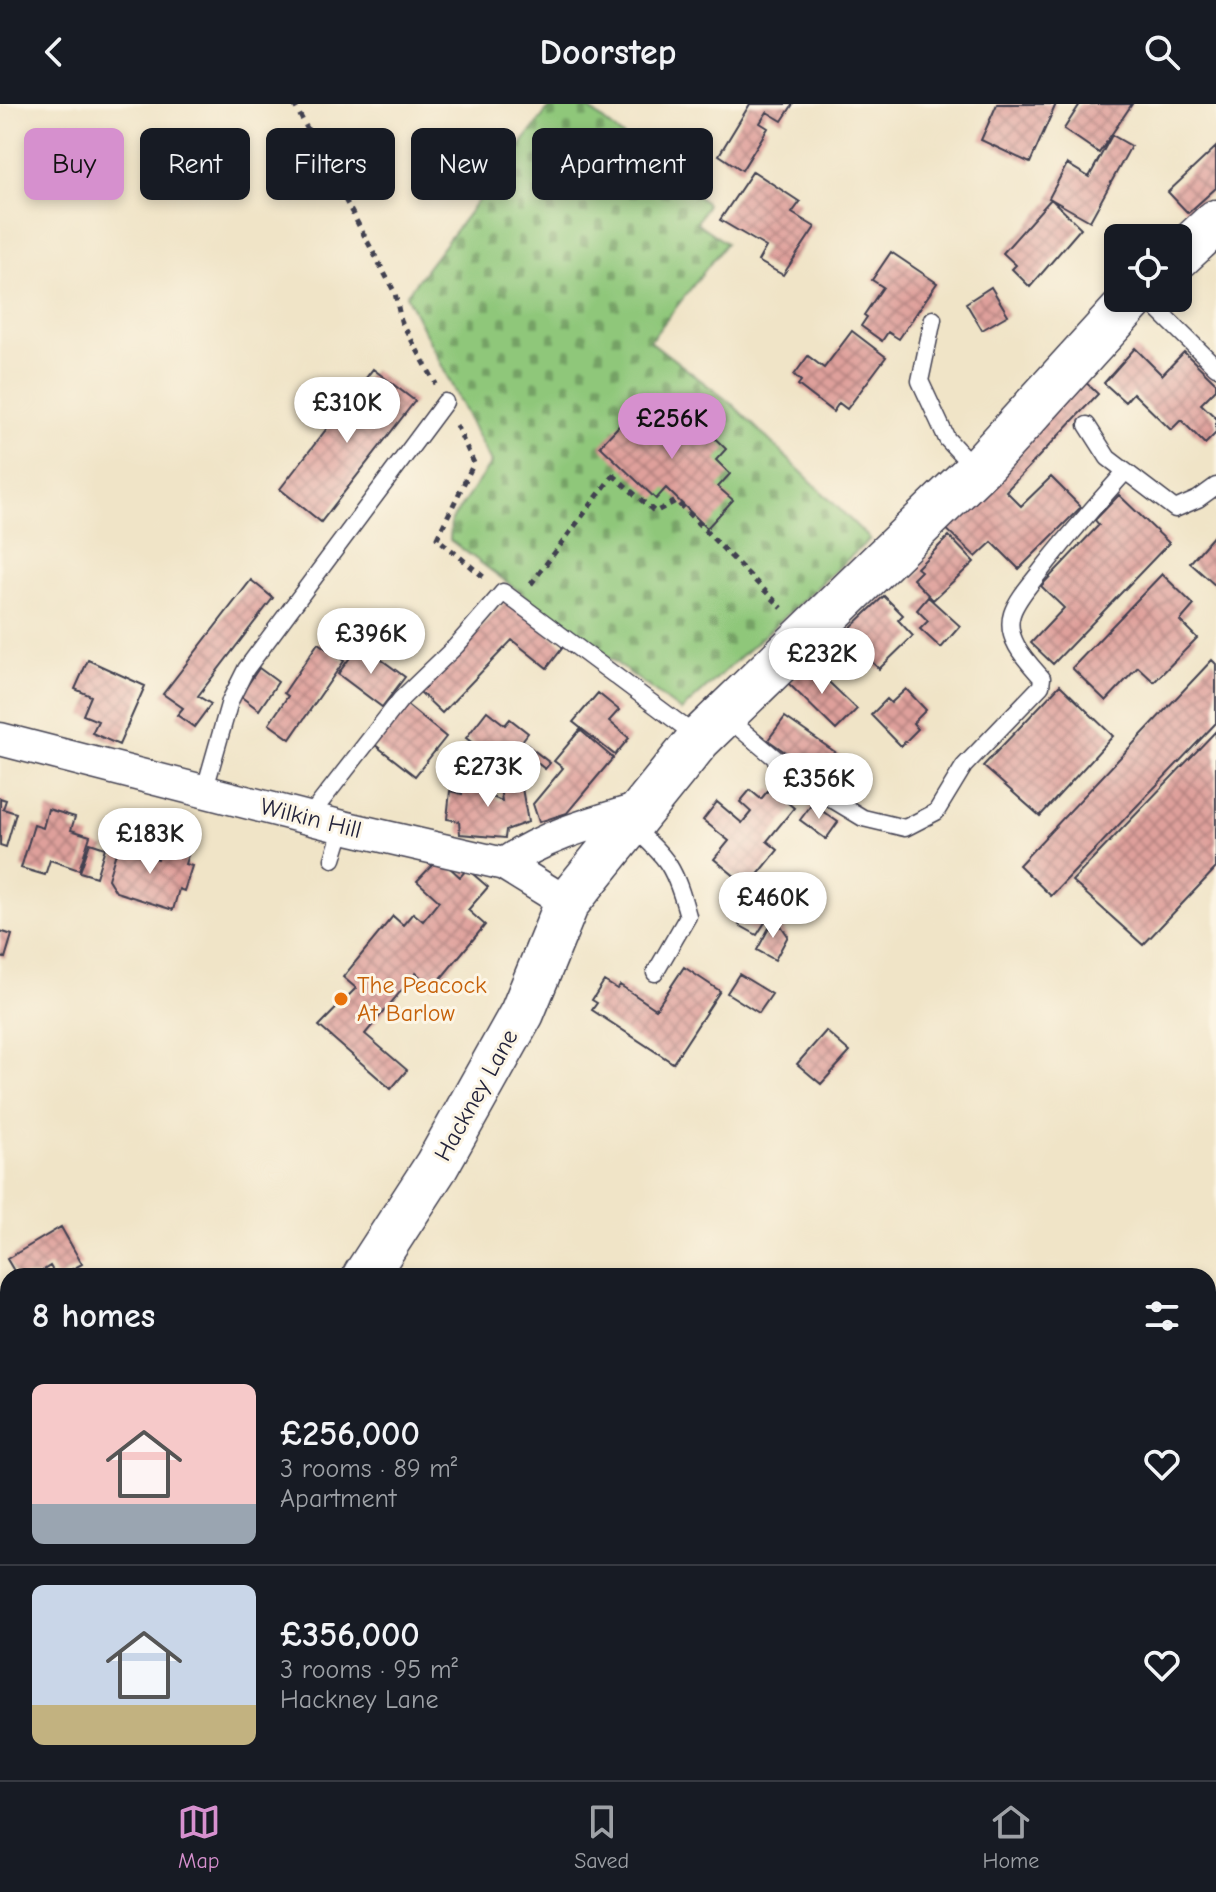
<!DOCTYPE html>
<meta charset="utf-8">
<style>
body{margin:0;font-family:"Comic Neue",sans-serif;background:#20242c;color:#f1f3f6;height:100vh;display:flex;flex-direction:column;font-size:30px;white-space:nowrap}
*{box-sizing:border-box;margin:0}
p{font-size:26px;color:#9ea1a6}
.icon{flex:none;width:44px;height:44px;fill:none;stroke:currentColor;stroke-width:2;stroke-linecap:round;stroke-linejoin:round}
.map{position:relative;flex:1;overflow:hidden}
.sheet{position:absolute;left:0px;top:1164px;width:1216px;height:512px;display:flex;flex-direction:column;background:#171b24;border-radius:24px 24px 0 0;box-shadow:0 4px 12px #0003}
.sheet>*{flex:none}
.hud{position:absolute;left:24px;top:24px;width:800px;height:72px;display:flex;gap:16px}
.buttons{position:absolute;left:1104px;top:120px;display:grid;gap:16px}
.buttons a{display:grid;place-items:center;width:88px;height:88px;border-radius:12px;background:#171b24;box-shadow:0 4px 12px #0003;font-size:40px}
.price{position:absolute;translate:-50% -68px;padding:0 18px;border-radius:28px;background:#fff;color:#222;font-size:26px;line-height:52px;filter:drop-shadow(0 2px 4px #0008)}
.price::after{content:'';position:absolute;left:50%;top:48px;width:24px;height:18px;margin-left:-12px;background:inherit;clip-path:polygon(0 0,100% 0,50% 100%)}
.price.current{background:#d690ce;color:#111}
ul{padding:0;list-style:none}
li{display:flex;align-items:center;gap:24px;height:200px;padding:0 32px}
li+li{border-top:2px solid #363941}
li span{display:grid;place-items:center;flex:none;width:224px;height:160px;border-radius:12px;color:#555}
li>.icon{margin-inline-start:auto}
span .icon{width:96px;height:96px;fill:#fffc;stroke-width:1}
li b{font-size:34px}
h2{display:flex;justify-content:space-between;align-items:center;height:96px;padding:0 32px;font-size:34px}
.tag{padding:0 28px;border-radius:12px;background:#171b24;box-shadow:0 4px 12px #0003;font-size:28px;line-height:72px}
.tag.current{background:#d690ce;color:#111}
header{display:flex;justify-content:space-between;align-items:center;height:104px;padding:0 32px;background:#171b24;font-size:36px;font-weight:700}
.tab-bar{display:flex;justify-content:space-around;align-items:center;height:112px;border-top:2px solid #363941;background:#171b24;font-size:22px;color:#9ea1a6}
.tab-bar a{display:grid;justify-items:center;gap:4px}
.tab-bar .current{color:#d690ce}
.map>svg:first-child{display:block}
.cemetery{fill:url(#cemetery-stones);stroke:#58745a;stroke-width:2}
.building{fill:url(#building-cross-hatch)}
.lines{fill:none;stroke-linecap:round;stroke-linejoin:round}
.service-casing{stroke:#413f50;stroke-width:19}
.minor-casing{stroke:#413f50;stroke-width:35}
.secondary-casing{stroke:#413f50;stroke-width:47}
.path{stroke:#413f50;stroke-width:5;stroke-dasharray:6 6;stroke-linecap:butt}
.service{stroke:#fff;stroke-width:16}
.minor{stroke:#fff;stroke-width:32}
.secondary{stroke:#fff;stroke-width:44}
.food-dot{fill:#e8710a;stroke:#fcf5e5;stroke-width:3}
.labels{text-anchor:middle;stroke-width:6;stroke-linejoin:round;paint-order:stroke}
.street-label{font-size:24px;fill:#22223b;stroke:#fcf5e5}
.food-label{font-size:24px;fill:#c56008;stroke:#fcf5e5;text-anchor:start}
</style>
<header><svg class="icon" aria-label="back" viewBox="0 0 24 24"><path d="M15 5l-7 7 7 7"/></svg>Doorstep<svg class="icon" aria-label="search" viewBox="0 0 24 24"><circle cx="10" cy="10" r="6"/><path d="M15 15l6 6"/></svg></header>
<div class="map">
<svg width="1216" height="1676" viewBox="0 0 1216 1676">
<defs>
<pattern id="cemetery-stones" width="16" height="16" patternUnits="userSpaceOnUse" patternTransform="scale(2)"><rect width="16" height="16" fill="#8fc77a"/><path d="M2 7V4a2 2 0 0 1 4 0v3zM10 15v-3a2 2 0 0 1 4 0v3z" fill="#74a165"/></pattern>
<pattern id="building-cross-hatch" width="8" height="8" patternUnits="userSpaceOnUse" patternTransform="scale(2)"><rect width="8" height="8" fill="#dfa09b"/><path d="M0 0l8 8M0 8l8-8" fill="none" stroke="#b48280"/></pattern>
</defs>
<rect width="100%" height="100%" fill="#fcf5e5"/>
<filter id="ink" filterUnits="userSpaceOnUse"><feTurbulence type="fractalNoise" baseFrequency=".0125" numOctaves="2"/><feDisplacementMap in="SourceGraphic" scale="16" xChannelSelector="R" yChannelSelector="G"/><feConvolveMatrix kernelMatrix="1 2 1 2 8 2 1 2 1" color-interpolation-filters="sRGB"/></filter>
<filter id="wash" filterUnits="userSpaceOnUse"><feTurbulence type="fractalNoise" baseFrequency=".006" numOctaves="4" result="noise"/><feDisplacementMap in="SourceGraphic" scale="32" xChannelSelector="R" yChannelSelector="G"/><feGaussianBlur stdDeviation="1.8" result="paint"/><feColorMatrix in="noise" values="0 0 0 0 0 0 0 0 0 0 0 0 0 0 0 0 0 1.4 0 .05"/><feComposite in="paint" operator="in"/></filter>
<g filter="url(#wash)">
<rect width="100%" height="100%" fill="#f0e4c7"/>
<!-- cemetery -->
<path class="cemetery" d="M552 0H583L707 100 697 119 726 139 650 237 733 301 870 435 681 607 450 436 451 417 491 359 406 191Z"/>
<g id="blocks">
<!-- building -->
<path class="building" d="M750 0H793L782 17 767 8 760 19 768 24 742 66 719 51Z
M997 0H1056L1030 59 981 36Z
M1080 0H1132L1099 49 1064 25Z
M1112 31 1131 42 1090 117 1051 95 1081 124 1030 183 1012 165 1016 161 1003 149 1051 95 1049 94 1067 60 1089 73Z
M1216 43V84L1188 109 1168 88Z
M753 67 800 98 792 109 815 123 783 171 758 157 766 143 720 116Z
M891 148 937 179 899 235 888 228 882 237 861 222 867 213 864 211 883 183 872 176Z
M991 183 1008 211 982 226 966 199Z
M852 227 886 253 847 305 839 299 833 308 798 281 801 277 794 271 808 252 824 264Z
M1135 244 1162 271 1184 248 1216 279V285L1201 300 1216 314V329L1205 340 1181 316 1171 326 1133 289 1125 298 1104 279Z
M373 265 415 297 321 418 280 385Z
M1078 271 1098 290 1006 387 1021 402 1051 373 1081 403 1019 465 992 438 976 453 941 420Z
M644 295 686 335 700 320 726 345 716 356 730 370 718 383 733 396 707 424 666 384 656 395 600 342Z
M1119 391 1169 439 1053 560 1031 539 1064 504 1041 482 1099 421 1095 416Z
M1216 429V482L1190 459Z
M949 432 974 458 933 496 913 475 921 467 917 464Z
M1162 470 1194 501 1180 517 1197 534 1154 578 1138 563 1106 597 1072 564Z
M251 476 273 494 198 592 211 600 194 623 177 611 183 604 163 590Z
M884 492 903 511 898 516 913 532 879 565 863 549 868 544 849 525Z
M928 493 960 522 941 544 920 525 928 517 917 506Z
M508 495 564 542 547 564 512 536 442 609 420 588Z
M318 539 344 557 290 635 269 620 288 592 284 589Z
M360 540 405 573 382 603 338 570Z
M88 556 145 582 119 641 92 629 98 617 83 611 91 592 75 585Z
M1212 556 1216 560V619L1051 792 1019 761Z
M808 558 857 605 836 626 788 579Z
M259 564 278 578 259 606 240 592Z
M1060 581 1113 632 1040 712 983 662Z
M906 585 926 606 913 619 918 625 901 642 871 611 887 595 891 599Z
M598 589 619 606 609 617 629 634 615 651 573 618Z
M407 601 446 633 415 672 374 640Z
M487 607 505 621 510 615 528 629 522 637 550 659 545 665 531 654 529 657 520 651 515 658 489 638 482 646 466 634Z
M785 613 845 655 836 666 847 673 839 686 768 636Z
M580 626 613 654 567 709 539 718 533 700 563 664 554 657Z
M1216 627V764L1143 841 1072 777Z
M520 673 528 718 506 726 505 734 460 730 459 717 447 715 450 687 462 690V679L493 684 492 693 502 697 499 676Z
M770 684 794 704 767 737 778 746 748 783 714 755 729 737 703 716 717 698 742 719 751 708 740 698 750 686 761 695Z
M0 694 6 696 3 705 16 709 6 743 0 741Z
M812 700 838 718 826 735 800 716Z
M48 705 75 713 71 726 90 732 79 766 50 756 45 771 21 764 34 721 43 724Z
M90 739 105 744 96 773 80 768Z
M118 742 158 755 162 743 188 751 185 760 192 762 184 787 179 785 173 806 116 788 108 775Z
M439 754 460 773 467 765 488 783 468 806 485 821 433 884 416 869 365 930 407 966 391 985 319 922 356 884 343 873 393 812 403 821 413 809 423 817 439 797 417 777Z
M751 801 769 812 757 831 739 821Z
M775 813 788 832 775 856 757 846Z
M0 827 12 831 5 854 0 853Z
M684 863 720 887 673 959 592 906 597 899 592 896 604 877 617 885 620 881 656 905Z
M739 870 772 890 759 909 727 889Z
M826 927 850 948 821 980 797 960Z
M61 1123 82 1160 60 1172H56L50 1162 42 1167 45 1172H17L7 1155Z"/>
</g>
</g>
<g filter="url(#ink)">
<use href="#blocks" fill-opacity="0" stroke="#413f50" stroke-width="2"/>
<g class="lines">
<!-- service casing -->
<g class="service-casing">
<path id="service" d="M1146 194 1216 263
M933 215 920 277 947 335 975 365
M1087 321 1108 354 1175 405 1198 395 1216 382
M725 612 805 679 863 714 905 724 936 708 964 662 1041 582 1042 574C1028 558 1004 535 1012 510 1016 497 1028 483 1036 473 1064 436 1095 402 1125 368
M204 688 230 597 246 565 445 298
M309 713 401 595 456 542 503 488 699 634
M631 722C669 754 675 765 688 812L655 869
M333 755 343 723"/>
</g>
<!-- minor casing -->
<g class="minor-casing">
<path id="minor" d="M0 635 343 723 504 760 567 799
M504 760C545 731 596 718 643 704"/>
</g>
<!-- secondary casing -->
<g class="secondary-casing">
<path id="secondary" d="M1178 153 1216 118
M365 1172 437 1061 522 909 567 799 699 635 982 361 1134 194
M42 1676 44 1668"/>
</g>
<!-- path -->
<path class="path" d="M294 0 395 189 401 217 436 280
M456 321 474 359 437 434 486 475
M613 371 655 408 676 397 782 504
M531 480 617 366
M0 1632 8 1627
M628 1668 635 1676"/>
<!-- service -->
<use href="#service" class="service"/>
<!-- minor -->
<use href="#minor" class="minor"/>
<!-- secondary -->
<use href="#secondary" class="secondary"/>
</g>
</g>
<!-- markers -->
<circle class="food-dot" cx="341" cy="895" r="8"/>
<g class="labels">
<!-- street labels -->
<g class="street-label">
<text transform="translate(311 714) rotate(14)" y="8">Wilkin Hill</text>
<text transform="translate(476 991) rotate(-61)" y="8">Hackney Lane</text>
</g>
<!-- food labels -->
<g class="food-label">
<text x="357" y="889">The Peacock<tspan x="357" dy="28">At Barlow</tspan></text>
</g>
</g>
</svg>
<div class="buttons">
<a><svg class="icon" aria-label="locate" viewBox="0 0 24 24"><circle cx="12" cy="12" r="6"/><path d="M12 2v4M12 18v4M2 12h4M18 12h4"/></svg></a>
</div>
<b class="price" style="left:347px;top:341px">£310K</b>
<b class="price current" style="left:672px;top:357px">£256K</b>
<b class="price" style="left:371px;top:572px">£396K</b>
<b class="price" style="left:822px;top:592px">£232K</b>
<b class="price" style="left:488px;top:705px">£273K</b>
<b class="price" style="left:819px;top:717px">£356K</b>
<b class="price" style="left:150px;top:772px">£183K</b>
<b class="price" style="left:773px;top:836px">£460K</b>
<div class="hud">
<a class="tag current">Buy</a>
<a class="tag">Rent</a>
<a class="tag">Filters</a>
<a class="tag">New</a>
<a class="tag">Apartment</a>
</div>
<section class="sheet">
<h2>8 homes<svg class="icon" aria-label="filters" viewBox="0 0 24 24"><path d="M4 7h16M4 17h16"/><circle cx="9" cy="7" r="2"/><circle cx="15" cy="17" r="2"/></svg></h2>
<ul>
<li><span style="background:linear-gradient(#f6c9c9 75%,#9aa5b1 0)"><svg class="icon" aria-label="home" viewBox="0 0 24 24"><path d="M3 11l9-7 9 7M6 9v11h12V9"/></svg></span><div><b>£256,000</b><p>3 rooms · 89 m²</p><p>Apartment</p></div><svg class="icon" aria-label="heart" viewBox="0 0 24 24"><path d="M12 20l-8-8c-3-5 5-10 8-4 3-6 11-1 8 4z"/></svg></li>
<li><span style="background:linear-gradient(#c9d6e8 75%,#c2b280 0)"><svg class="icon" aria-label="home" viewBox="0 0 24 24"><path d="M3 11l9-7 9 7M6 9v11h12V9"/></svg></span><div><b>£356,000</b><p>3 rooms · 95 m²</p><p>Hackney Lane</p></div><svg class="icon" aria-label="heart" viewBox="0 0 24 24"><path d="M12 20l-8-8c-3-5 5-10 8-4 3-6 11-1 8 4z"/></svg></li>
</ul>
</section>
</div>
<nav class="tab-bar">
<a class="current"><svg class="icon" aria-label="map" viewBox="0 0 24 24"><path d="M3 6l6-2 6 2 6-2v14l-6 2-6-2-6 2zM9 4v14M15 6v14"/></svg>Map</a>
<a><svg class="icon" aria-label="saved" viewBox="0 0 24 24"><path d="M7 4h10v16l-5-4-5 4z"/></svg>Saved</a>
<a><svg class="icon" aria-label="home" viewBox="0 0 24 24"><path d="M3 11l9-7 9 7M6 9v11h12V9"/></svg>Home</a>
</nav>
